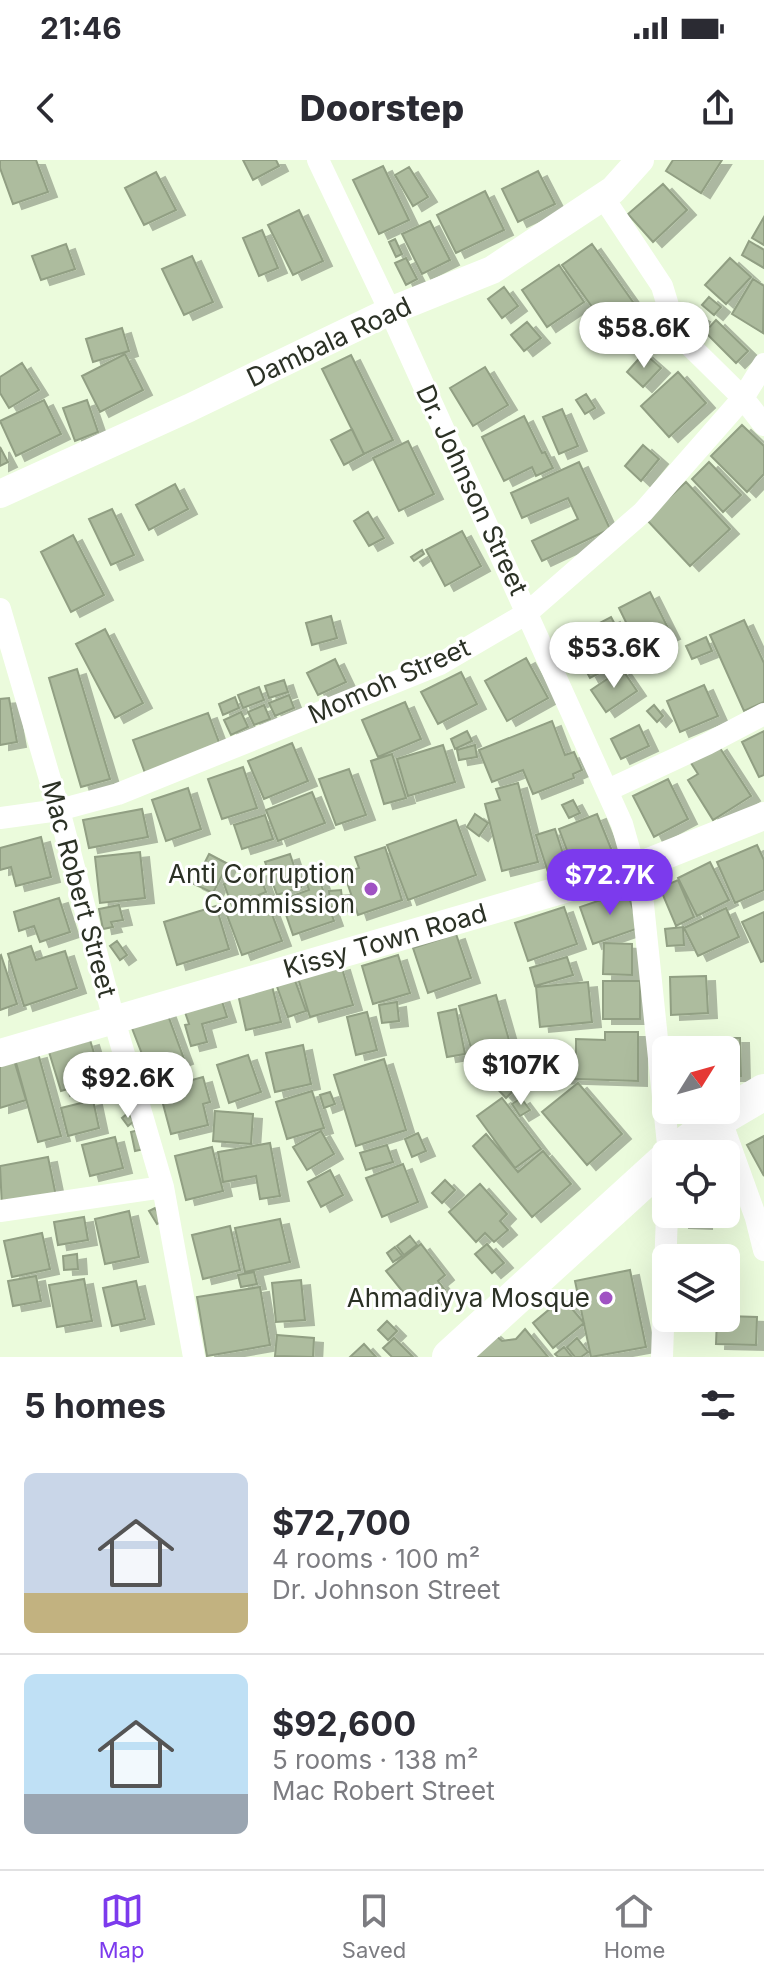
<!DOCTYPE html>
<meta charset="utf-8">
<style>
body{margin:0;font-family:Inter,sans-serif;background:#f7f7f7;color:#2b2b33;height:100vh;display:flex;flex-direction:column;font-size:30px;white-space:nowrap}
*{box-sizing:border-box;margin:0}
p{font-size:26px;color:#7c7c81}
.icon{flex:none;width:44px;height:44px;fill:none;stroke:currentColor;stroke-width:2;stroke-linecap:round;stroke-linejoin:round}
.map{position:relative;height:1197px;overflow:hidden}
.sheet{display:flex;flex-direction:column;background:#fff;flex:1}
.sheet>*{flex:none}
.needle{width:52px;rotate:53deg}
.fabs{position:absolute;left:652px;top:876px;display:grid;gap:16px}
.fabs a{display:grid;place-items:center;width:88px;height:88px;border-radius:12px;background:#fff;box-shadow:0 8px 32px #0002;font-size:40px}
.price{position:absolute;translate:-50% -68px;padding:0 18px;border-radius:28px;background:#fff;color:#222;font-size:26px;line-height:52px;filter:drop-shadow(0 2px 4px #0008)}
.price::after{content:'';position:absolute;left:50%;top:48px;width:24px;height:18px;margin-left:-12px;background:inherit;clip-path:polygon(0 0,100% 0,50% 100%)}
.price.selected{background:#7c3aed;color:#fff}
ul{padding:0;list-style:none}
li{display:flex;align-items:center;gap:24px;height:200px;padding:0 24px}
li+li{border-top:2px solid #e1e1e2}
li span{display:grid;place-items:center;flex:none;width:224px;height:160px;border-radius:12px;color:#555}
li>.icon{margin-inline-start:auto}
span .icon{width:96px;height:96px;fill:#fffc;stroke-width:1}
li b{font-size:34px}
h2{display:flex;justify-content:space-between;align-items:center;height:96px;padding:0 24px;font-size:34px}
.status{display:flex;justify-content:space-between;align-items:center;height:56px;padding:0 40px;background:#fff;direction:ltr}
.status svg{height:22px;fill:currentColor}
header{display:flex;justify-content:space-between;align-items:center;height:104px;padding:0 24px;background:#fff;font-size:36px;font-weight:800}
.menu{display:flex;justify-content:space-around;align-items:center;height:112px;border-top:2px solid #e1e1e2;background:#fff;font-size:22px;color:#7c7c81}
.menu a{display:grid;justify-items:center;gap:4px}
.menu .selected{color:#7c3aed}
.map>svg:first-child{display:block}
.building{fill:#adbc9e;stroke:#919f83;stroke-width:2;filter:url(#shadow)}
.lines{fill:none;stroke-linecap:round;stroke-linejoin:round}
.minor{stroke:#fff;stroke-width:22}
.tertiary{stroke:#fff;stroke-width:28}
.primary{stroke:#fff;stroke-width:36}
.poi-dot{fill:#a052c3;stroke:#fff;stroke-width:3}
.labels{text-anchor:middle;stroke-width:6;stroke-linejoin:round;paint-order:stroke}
.street-label{font-size:26px;fill:#2b3125;stroke:#fff}
.poi-label{font-size:26px;fill:#2b3125;stroke:#fff;text-anchor:end}
</style>
<div class="status"><b>21:46</b><svg viewBox="0 0 49 12"><path d="M0 12V9h3v3zM5 12V6h3v6zM10 12V3h3v9zM15 12V0h3v12zM26 1h20v11H26zM47 4h2v5h-2z"/></svg></div>
<header><svg class="icon" aria-label="back" viewBox="0 0 24 24"><path d="M15 5l-7 7 7 7"/></svg>Doorstep<svg class="icon" aria-label="share" viewBox="0 0 24 24"><path d="M12 15V3M7 8l5-5 5 5M5 13v7h14v-7"/></svg></header>
<div class="map">
<svg width="764" height="1197" viewBox="0 0 764 1197">
<defs>
<filter id="shadow"><feDropShadow dx="9" dy="5" stdDeviation="0" flood-color="#0004"/></filter>
</defs>
<rect width="100%" height="100%" fill="#ebfbdc"/>
<!-- building -->
<path class="building" d="M0 0H36L48 32 13 44 0 8Z
M243 0H276L279 6 253 20Z
M673 0H722L701 33 666 11Z
M383 6 409 60 379 74 353 20Z
M409 7 428 37 413 46 395 15Z
M538 11 555 44 518 62 502 29Z
M156 12 176 50 144 65 125 28Z
M663 24 687 50 653 82 628 54Z
M485 31 504 70 456 93 437 55Z
M299 50 323 101 293 115 268 65Z
M764 57V85L752 78Z
M430 61 450 100 422 114 402 74Z
M262 70 278 108 259 116 243 78Z
M395 79 402 94 396 97 389 82Z
M749 81 764 90V108L742 95Z
M66 84 75 109 41 120 32 96Z
M592 84 645 159 616 180 562 105Z
M192 96 213 142 184 155 162 109Z
M406 98 417 119 406 125 395 103Z
M730 98 751 117 726 144 705 125Z
M559 105 584 142 547 167 522 130Z
M753 119 764 126 763 173 732 154Z
M504 127 518 146 502 158 488 139Z
M709 137 721 147 714 155 702 145Z
M691 152 701 157 696 167 686 162Z
M716 160 748 191 736 203 705 172Z
M527 162 541 178 524 191 511 175Z
M122 168 129 191 93 202 86 179Z
M644 193 661 208 643 227 627 212Z
M125 194 143 230 100 252 82 216Z
M351 195 393 280 364 294 322 209Z
M22 203 39 230 9 248 0 233V217Z
M485 207 508 245 473 266 450 228Z
M678 212 706 243 669 277 641 246Z
M586 234 595 248 585 254 576 240Z
M44 240 61 274 16 296 0 261Z
M87 240 98 272 75 281 63 248Z
M562 249 578 286 559 294 543 257Z
M524 256 542 293 545 292 553 308 536 316 532 307 504 321 482 277Z
M742 265 764 286V314L747 332 711 296Z
M352 269 364 294 344 305 331 280Z
M408 281 434 334 399 351 373 298Z
M643 285 659 299 641 321 625 306Z
M0 287 8 302 0 306Z
M579 302 610 369 542 401 532 381 578 359 568 338 522 358 511 333Z
M709 302 741 335 723 352 692 319Z
M686 322 730 369 690 406 646 359Z
M175 324 188 349 149 370 136 345Z
M112 349 134 395 111 405 89 359Z
M368 352 384 378 369 386 354 361Z
M462 371 481 406 445 426 426 390Z
M73 375 104 435 71 452 41 392Z
M422 390 424 394 414 401 411 397Z
M650 432 671 474 639 489 619 448Z
M331 456 337 478 312 485 306 463Z
M611 457 632 496 590 518 569 479Z
M744 460 764 503V542L744 551 710 475Z
M105 469 143 543 115 558 76 484Z
M706 477 712 491 692 499 686 486Z
M526 498 548 538 507 561 485 521Z
M335 499 346 522 318 535 307 513Z
M77 509 110 619 81 627 49 518Z
M622 509 637 531 606 552 591 530Z
M461 512 477 544 438 564 421 532Z
M284 520 288 532 269 538 265 526Z
M704 525 718 556 680 572 667 541Z
M259 527 264 540 243 548 238 535Z
M289 535 294 548 275 556 269 543Z
M235 537 239 548 223 555 219 544Z
M9 538 17 582 0 585V539Z
M405 542 421 579 378 597 362 560Z
M264 545 270 559 254 565 248 552Z
M654 545 663 556 657 562 647 551Z
M241 552 248 567 231 575 224 560Z
M208 553 220 585 145 613 133 580Z
M552 561 565 595 574 592 582 610 573 614 574 618 533 634 523 610 492 622 479 590Z
M639 565 649 586 621 599 611 579Z
M467 571 472 581 455 589 451 579Z
M764 571V615L759 617 742 582Z
M292 583 308 621 264 639 248 601Z
M443 585 455 622 408 636 397 599Z
M475 585 477 597 459 600 457 590Z
M718 585 751 636 713 660 688 620 698 614 691 603Z
M392 594 406 638 384 644 371 601Z
M243 607 257 648 222 659 208 619Z
M349 609 366 655 336 665 319 619Z
M668 619 688 659 654 677 633 636Z
M518 623 538 702 502 711 485 644 500 640 496 629Z
M188 628 201 669 166 681 152 640Z
M312 632 325 663 278 681 266 650Z
M573 640 580 653 569 658 562 645Z
M142 649 148 677 89 688 83 660Z
M475 654 488 663 479 676 467 667Z
M597 654 612 691 573 706 559 669Z
M265 655 273 679 242 689 234 665Z
M456 660 476 715 408 740 387 685Z
M555 669 568 709 549 715 536 675Z
M41 677 51 717 16 726 11 707 0 710V688Z
M757 685 764 700V730L735 743 717 702Z
M385 687 402 740 358 755 344 713 359 708 355 697Z
M140 692 145 738 100 743 95 697Z
M209 694 228 704 213 733 194 724Z
M290 694 301 727 277 735 265 702Z
M710 702 729 740 697 756 678 718Z
M258 711 266 732 232 746 224 724Z
M318 716 334 761 293 775 281 740 309 730 306 721Z
M678 720 694 757 676 766 660 728Z
M341 730 343 746 330 747 329 731Z
M627 731 639 768 593 784 580 747Z
M59 738 70 772 40 782 34 766 19 771 14 752Z
M267 741 282 781 242 795 227 755Z
M119 745 123 760 111 762 113 767 103 769 99 749Z
M216 746 229 789 177 805 164 762Z
M564 747 577 784 528 801 515 763Z
M726 748 739 777 698 796 684 768Z
M764 752V801L761 802 742 762Z
M683 767 684 785 667 786 665 769Z
M456 774 471 818 428 833 413 788Z
M117 781 127 795 120 800 110 786Z
M604 783 632 784V815L603 814Z
M31 786 36 800 65 791 77 828 24 846 8 794Z
M1 795 17 844 0 850V796Z
M398 795 410 833 373 844 362 806Z
M567 797 573 815 535 826 530 808Z
M341 805 353 845 310 857 298 818Z
M293 815 306 851 288 857 275 821Z
M706 816 708 853 671 855 670 817Z
M603 821H640V859H603Z
M588 822 592 862 540 867 536 827Z
M272 826 281 862 246 870 238 834Z
M220 835 227 857 202 864 207 882 191 886 185 865 189 864 183 846Z
M496 835 509 880 472 891 459 846Z
M397 842 399 861 382 863 379 845Z
M456 849 465 894 447 897 438 853Z
M166 850 184 899 149 912 130 863Z
M367 852 377 890 356 895 347 857Z
M605 872H638V921L548 918 549 899 576 900V879L605 880Z
M713 878H740L741 916H726V890H713Z
M90 880 102 919 61 931 49 892Z
M303 885 311 924 275 932 266 893Z
M500 885 529 915 506 938 477 907Z
M38 893 61 976 38 982 15 899Z
M248 895 261 932 229 943 217 905Z
M384 899 406 970 356 986 334 915Z
M14 900 26 940 0 948V904Z
M203 917 210 942 203 944 208 965 171 974 159 929Z
M578 923 622 974 587 1005 542 952Z
M312 931 324 968 287 979 276 942Z
M330 932 335 944 324 948 320 935Z
M502 938 541 989 515 1008 477 956Z
M521 938 530 950 520 956 512 944Z
M93 940 99 968 68 976 61 948Z
M215 951 253 954 251 984 213 981Z
M128 953 134 961 128 966 122 958Z
M139 970 144 989 135 991 131 972Z
M321 971 334 994 307 1010 293 987Z
M418 973 426 991 412 997 405 979Z
M486 974 518 1012 543 991 571 1024 532 1057 473 986Z
M764 976V1016L747 985Z
M115 977 123 1008 90 1016 82 985Z
M270 983 280 1036 260 1039 256 1016 223 1022 218 992Z
M387 985 393 1002 366 1010 360 993Z
M212 987 223 1031 186 1040 175 996Z
M48 997 56 1036 2 1048 0 1006Z
M403 1004 418 1042 382 1057 366 1018Z
M330 1010 343 1035 321 1047 308 1022Z
M445 1020 455 1030 442 1043 432 1033Z
M480 1024 507 1054 500 1061 508 1070 494 1082 485 1073 476 1082 449 1052Z
M155 1048 163 1061 157 1064 149 1051Z
M129 1051 139 1097 105 1104 95 1059Z
M680 1054H703V1064L680 1063Z
M84 1057 88 1080 58 1085 54 1062Z
M280 1059 290 1102 245 1112 235 1068Z
M230 1066 240 1110 203 1119 192 1075Z
M42 1073 50 1109 12 1117 4 1081Z
M410 1076 417 1085 404 1095 397 1086Z
M421 1084 445 1115 438 1121 445 1130 427 1143 420 1135 411 1142 386 1111Z
M487 1084 504 1103 492 1113 475 1094Z
M395 1087 402 1096 393 1102 387 1093Z
M77 1094 78 1109 64 1110 63 1096Z
M630 1110 646 1187 591 1197 575 1121Z
M254 1112 257 1124 241 1127 238 1115Z
M36 1116 41 1141 13 1146 8 1121Z
M84 1119 92 1161 57 1167 49 1125Z
M301 1120 305 1160 276 1162 272 1123Z
M136 1121 145 1159 112 1166 103 1128Z
M260 1127 270 1185 207 1196 197 1137Z
M563 1138 584 1163 553 1188 533 1163Z
M726 1156 757 1157 756 1185 716 1184 717 1158Z
M387 1161 397 1171 388 1180 378 1170Z
M525 1169 548 1197H466L492 1172 502 1181 516 1179Z
M277 1175 314 1178 313 1197 275 1196Z
M394 1178 413 1197H392L383 1188Z
M577 1178 588 1192 581 1197H575L567 1187Z
M364 1184 376 1197H350Z
M564 1187 572 1197H558L555 1194Z"/>
<g class="lines">
<!-- minor -->
<path class="minor" d="M318 0 390 151 622 664 642 735 669 994
M603 37 662 126 676 172 743 238 764 265
M0 449 59 650 114 860 163 1027 194 1197
M608 630 707 584 764 554
M0 658 59 650 118 634 440 504 527 453 643 352 743 238 764 204
M720 958 756 1058 764 1090
M0 1051 163 1027
M662 1197 667 1054"/>
<!-- tertiary -->
<path class="tertiary" d="M0 334 189 248 390 151 492 110 613 30 640 0
M0 893 568 728 636 707 764 656"/>
<!-- primary -->
<path class="primary" d="M673 994 720 958 764 932
M450 1197 666 1000"/>
</g>
<!-- markers -->
<g class="poi-dot">
<circle cx="371" cy="729" r="8"/>
<circle cx="606" cy="1138" r="8"/>
</g>
<g class="labels">
<!-- street labels -->
<g class="street-label">
<text transform="translate(329 182) rotate(-25)" y="9">Dambala Road</text>
<text transform="translate(472 330) rotate(65)" y="9">Dr. Johnson Street</text>
<text transform="translate(389 521) rotate(-24)" y="9">Momoh Street</text>
<text transform="translate(79 729) rotate(75)" y="9">Mac Robert Street</text>
<text transform="translate(385 781) rotate(-16)" y="9">Kissy Town Road</text>
</g>
<!-- poi labels -->
<g class="poi-label">
<text x="355" y="723">Anti Corruption<tspan x="355" dy="30">Commission</tspan></text>
<text x="590" y="1147">Ahmadiyya Mosque</text>
</g>
</g>
</svg>
<div class="fabs">
<a><svg class="needle" viewBox="-14 -14 28 28"><path d="M0-13l5 13h-10z" fill="#e53935"/><path d="M0 13l5-13h-10z" fill="#7c7c81"/></svg></a>
<a><svg class="icon" aria-label="locate" viewBox="0 0 24 24"><circle cx="12" cy="12" r="6"/><path d="M12 2v4M12 18v4M2 12h4M18 12h4"/></svg></a>
<a><svg class="icon" aria-label="layers" viewBox="0 0 24 24"><path d="M12 4l9 5-9 5-9-5zM3 14l9 5 9-5"/></svg></a>
</div>
<b class="price" style="left:644px;top:210px">$58.6K</b>
<b class="price" style="left:614px;top:530px">$53.6K</b>
<b class="price selected" style="left:610px;top:757px">$72.7K</b>
<b class="price" style="left:521px;top:947px">$107K</b>
<b class="price" style="left:128px;top:960px">$92.6K</b>
</div>
<section class="sheet">
<h2>5 homes<svg class="icon" aria-label="filters" viewBox="0 0 24 24"><path d="M4 7h16M4 17h16"/><circle cx="9" cy="7" r="2"/><circle cx="15" cy="17" r="2"/></svg></h2>
<ul>
<li><span style="background:linear-gradient(#c9d6e8 75%,#c2b280 0)"><svg class="icon" aria-label="home" viewBox="0 0 24 24"><path d="M3 11l9-7 9 7M6 9v11h12V9"/></svg></span><div><b>$72,700</b><p>4 rooms · 100 m²</p><p>Dr. Johnson Street</p></div></li>
<li><span style="background:linear-gradient(#bfe0f5 75%,#9aa5b1 0)"><svg class="icon" aria-label="home" viewBox="0 0 24 24"><path d="M3 11l9-7 9 7M6 9v11h12V9"/></svg></span><div><b>$92,600</b><p>5 rooms · 138 m²</p><p>Mac Robert Street</p></div></li>
</ul>
</section>
<nav class="menu">
<a class="selected"><svg class="icon" aria-label="map" viewBox="0 0 24 24"><path d="M3 6l6-2 6 2 6-2v14l-6 2-6-2-6 2zM9 4v14M15 6v14"/></svg>Map</a>
<a><svg class="icon" aria-label="saved" viewBox="0 0 24 24"><path d="M7 4h10v16l-5-4-5 4z"/></svg>Saved</a>
<a><svg class="icon" aria-label="home" viewBox="0 0 24 24"><path d="M3 11l9-7 9 7M6 9v11h12V9"/></svg>Home</a>
</nav>
